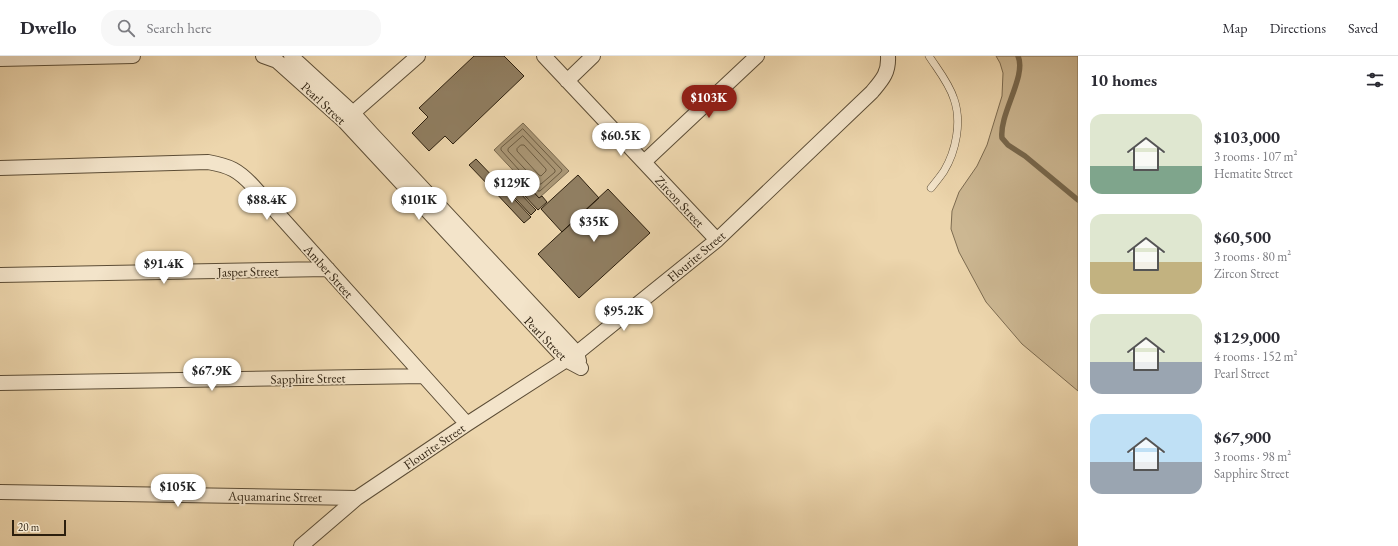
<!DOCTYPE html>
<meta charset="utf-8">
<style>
body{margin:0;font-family:"EB Garamond",serif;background:#f7f7f7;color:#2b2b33;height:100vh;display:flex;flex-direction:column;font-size:15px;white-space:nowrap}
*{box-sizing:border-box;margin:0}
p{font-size:13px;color:#7c7c81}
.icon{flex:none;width:22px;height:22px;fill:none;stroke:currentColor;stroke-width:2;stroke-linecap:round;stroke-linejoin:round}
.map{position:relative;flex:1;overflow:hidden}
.sheet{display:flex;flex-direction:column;background:#fff;width:320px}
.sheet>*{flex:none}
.scale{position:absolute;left:12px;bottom:10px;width:54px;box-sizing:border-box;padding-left:4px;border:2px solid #2c1f0e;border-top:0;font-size:11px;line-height:14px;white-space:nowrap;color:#2c1f0e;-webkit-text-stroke:3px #f3e4ca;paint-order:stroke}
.price{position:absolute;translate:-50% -34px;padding:0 9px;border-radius:14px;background:#fff;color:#222;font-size:13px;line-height:26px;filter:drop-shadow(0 1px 2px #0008)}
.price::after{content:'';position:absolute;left:50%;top:24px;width:12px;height:9px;margin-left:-6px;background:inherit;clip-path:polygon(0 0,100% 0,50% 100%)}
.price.on{background:#8f2418;color:#fff}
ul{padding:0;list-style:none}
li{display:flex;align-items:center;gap:12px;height:100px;padding:0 12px}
li span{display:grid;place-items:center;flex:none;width:112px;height:80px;border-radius:12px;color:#555}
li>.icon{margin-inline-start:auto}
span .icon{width:48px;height:48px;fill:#fffc;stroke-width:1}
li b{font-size:17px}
h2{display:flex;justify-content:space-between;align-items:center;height:48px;padding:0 12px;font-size:17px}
header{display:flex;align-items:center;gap:24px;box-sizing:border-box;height:56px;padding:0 20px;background:#fff;border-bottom:1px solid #e1e1e2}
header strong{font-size:19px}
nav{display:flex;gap:22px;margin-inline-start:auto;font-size:14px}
.search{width:280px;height:36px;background:#f7f7f7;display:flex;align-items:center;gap:10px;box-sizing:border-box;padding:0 14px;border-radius:16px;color:#7c7c81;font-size:15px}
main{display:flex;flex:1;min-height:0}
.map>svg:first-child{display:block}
.green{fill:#ccb792;stroke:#7c6b50}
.water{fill:#ab9877;stroke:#78684d}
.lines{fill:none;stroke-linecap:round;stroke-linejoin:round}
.shore{stroke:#6c5c42;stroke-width:1}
.stream{stroke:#78684d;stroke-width:5.5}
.building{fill:#907e61;stroke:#2c1f0e}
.service-casing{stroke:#5c4d36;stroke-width:8}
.minor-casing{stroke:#5c4d36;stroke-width:16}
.service{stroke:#f3e4ca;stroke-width:7}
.minor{stroke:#f3e4ca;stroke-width:14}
.labels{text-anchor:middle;stroke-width:3.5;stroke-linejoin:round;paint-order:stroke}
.street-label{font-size:13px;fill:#2c1f0e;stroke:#f3e4ca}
</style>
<header>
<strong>Dwello</strong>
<div class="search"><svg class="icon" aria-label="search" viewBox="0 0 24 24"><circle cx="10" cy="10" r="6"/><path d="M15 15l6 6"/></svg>Search here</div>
<nav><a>Map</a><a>Directions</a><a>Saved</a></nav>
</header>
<main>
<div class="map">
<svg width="1078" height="490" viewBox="0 0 1078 490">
<rect width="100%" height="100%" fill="#edd6ad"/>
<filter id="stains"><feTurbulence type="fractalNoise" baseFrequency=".005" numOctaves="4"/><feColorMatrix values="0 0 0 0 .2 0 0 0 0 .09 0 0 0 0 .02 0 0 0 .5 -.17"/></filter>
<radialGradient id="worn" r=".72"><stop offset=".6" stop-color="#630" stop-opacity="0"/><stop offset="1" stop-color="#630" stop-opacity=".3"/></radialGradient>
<!-- green -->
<path class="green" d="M996 0H1078V335L1022 288 986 246 959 196 951 173 952 155 959 136 977 110 987 89 1002 40 1003 17 1000 7Z"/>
<!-- water -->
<path class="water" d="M523 67 569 115 539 142 494 94Z"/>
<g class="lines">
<!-- shore -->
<path class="shore" d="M523 73 562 114 561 116 540 135H538L501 94V92Z
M523 80 555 114V116L541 128H539L508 95V93Z
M521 89H524L546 113V115L541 120 539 119 517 95V93Z"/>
<!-- stream -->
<path class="stream" d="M1018 0C1027 20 999 58 1002 82L1008 89 1025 100 1078 144"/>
</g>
<!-- building -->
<path class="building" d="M474 0H504L524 20 453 88 445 80 429 95 412 77 428 61 419 52Z
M476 103 499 127 492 133 469 109Z
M501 117 536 154 531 159 496 122Z
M578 119 599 142 562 176 541 153Z
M500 128 531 161 524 167 493 134Z
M529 131 539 142 542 140 547 146 538 154 522 137Z
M608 133 650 177 579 242 538 198Z"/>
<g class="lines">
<!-- service casing -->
<g class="service-casing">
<path id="service" d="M929 0C938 14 949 27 954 43 962 66 956 95 944 115 940 121 935 127 931 132"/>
</g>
<!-- minor casing -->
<g class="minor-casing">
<path id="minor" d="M263 0 277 5 344 65 566 304 581 312
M291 0 353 57 371 77 577 297 579 305
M544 0 717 184
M0 3 133 0
M567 25 593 0
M346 63 418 0
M644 106 757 0
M0 112 208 106C230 110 238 114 253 130L467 368
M0 219 328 213
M0 327 424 320
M0 436 357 442
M301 490 357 442 467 368 577 297 717 184 872 36C882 24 889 17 888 0"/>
</g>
<!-- service -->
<use href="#service" class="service"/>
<!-- minor -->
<use href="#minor" class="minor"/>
</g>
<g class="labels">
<!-- street labels -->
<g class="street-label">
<text transform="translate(324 47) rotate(43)" y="5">Pearl Street</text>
<text transform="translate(680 145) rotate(47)" y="5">Zircon Street</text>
<text transform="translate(696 200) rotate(-40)" y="5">Flourite Street</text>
<text transform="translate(248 215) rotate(-1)" y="5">Jasper Street</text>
<text transform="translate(329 215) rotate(48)" y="5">Amber Street</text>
<text transform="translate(546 282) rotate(46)" y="5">Pearl Street</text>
<text transform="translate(308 322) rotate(-1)" y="5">Sapphire Street</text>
<text transform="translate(434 390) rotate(-34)" y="5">Flourite Street</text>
<text transform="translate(275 440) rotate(1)" y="5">Aquamarine Street</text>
</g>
</g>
<rect width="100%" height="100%" filter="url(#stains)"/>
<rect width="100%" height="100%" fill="url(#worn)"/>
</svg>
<div class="scale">20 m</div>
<b class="price on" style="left:709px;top:63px">$103K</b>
<b class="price" style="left:621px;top:101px">$60.5K</b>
<b class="price" style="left:512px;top:148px">$129K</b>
<b class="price" style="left:267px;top:165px">$88.4K</b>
<b class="price" style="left:419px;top:165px">$101K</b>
<b class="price" style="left:594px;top:187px">$35K</b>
<b class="price" style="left:164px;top:229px">$91.4K</b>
<b class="price" style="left:624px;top:276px">$95.2K</b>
<b class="price" style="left:212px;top:336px">$67.9K</b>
<b class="price" style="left:178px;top:452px">$105K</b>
</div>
<section class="sheet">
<h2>10 homes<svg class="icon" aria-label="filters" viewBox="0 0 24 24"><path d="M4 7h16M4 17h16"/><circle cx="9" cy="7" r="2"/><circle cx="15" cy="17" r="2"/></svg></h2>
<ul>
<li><span style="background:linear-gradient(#dfe7d0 65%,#7fa58c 0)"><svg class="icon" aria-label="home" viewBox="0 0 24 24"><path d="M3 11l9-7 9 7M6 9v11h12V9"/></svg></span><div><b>$103,000</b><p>3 rooms · 107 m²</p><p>Hematite Street</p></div></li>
<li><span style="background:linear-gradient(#dfe7d0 60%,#c2b280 0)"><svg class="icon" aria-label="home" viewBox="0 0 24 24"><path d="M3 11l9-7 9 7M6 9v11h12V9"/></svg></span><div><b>$60,500</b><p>3 rooms · 80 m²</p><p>Zircon Street</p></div></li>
<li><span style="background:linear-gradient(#dfe7d0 60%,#9aa5b1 0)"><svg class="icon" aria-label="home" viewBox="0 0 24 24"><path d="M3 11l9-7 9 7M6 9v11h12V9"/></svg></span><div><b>$129,000</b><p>4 rooms · 152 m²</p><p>Pearl Street</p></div></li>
<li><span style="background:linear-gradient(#bfe0f5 60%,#9aa5b1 0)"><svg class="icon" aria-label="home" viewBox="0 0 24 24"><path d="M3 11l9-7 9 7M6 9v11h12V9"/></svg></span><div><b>$67,900</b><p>3 rooms · 98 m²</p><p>Sapphire Street</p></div></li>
</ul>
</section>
</main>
